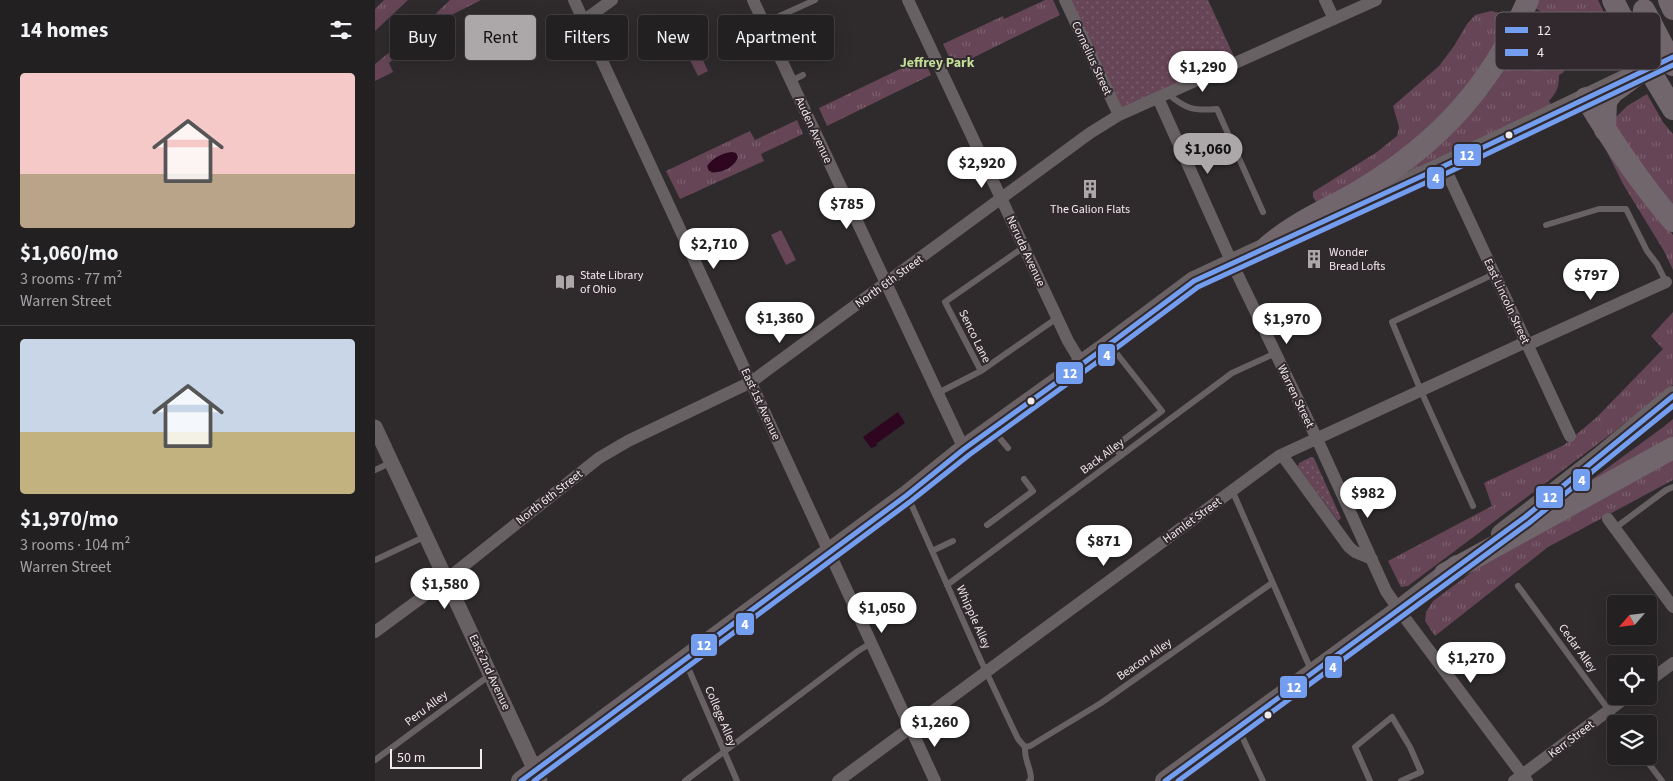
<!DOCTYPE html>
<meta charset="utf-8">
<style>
body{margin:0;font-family:"Source Sans 3",sans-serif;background:#2f2d2f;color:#f1f3f6;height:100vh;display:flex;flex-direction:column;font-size:19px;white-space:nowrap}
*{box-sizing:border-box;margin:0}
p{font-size:16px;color:#a3a3a5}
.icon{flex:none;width:28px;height:28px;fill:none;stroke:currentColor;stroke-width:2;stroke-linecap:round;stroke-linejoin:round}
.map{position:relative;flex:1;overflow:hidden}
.panel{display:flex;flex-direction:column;background:#232022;width:375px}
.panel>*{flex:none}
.guide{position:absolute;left:15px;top:15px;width:475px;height:45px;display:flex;gap:10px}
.needle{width:32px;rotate:242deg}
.buttons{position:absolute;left:1232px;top:595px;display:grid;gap:10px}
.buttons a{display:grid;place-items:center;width:50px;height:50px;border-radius:5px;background:#232022;box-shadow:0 5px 20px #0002,0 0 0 1px #403e40;font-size:25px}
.scale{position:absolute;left:15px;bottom:12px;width:92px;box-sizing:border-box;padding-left:5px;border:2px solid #efeaec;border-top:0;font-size:14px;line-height:18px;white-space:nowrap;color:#efeaec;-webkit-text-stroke:4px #31292d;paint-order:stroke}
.price{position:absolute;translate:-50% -42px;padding:0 11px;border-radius:18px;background:#fff;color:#222;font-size:16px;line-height:32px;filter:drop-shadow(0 1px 2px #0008)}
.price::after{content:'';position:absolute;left:50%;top:30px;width:15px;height:11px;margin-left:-8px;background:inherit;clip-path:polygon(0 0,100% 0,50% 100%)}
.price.on{background:#aca7a9;color:#111}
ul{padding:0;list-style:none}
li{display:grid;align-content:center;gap:10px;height:265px;padding:0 20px}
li+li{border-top:1px solid #403e40}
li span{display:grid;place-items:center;height:155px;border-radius:5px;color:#555}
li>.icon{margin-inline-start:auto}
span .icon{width:90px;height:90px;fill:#fffc;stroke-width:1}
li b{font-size:21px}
h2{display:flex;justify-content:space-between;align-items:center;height:60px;padding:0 20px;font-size:21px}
.pill{padding:0 18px;border-radius:5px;background:#232022;box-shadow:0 5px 20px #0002,0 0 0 1px #403e40;font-size:18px;line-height:45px}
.pill.on{background:#aca7a9;color:#111}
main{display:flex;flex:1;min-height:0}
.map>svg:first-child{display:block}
.grass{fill:url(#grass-tufts);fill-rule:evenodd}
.park{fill:url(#park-dots)}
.garden{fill:#654556}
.water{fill:#2f0620}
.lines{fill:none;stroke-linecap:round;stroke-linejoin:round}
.service{stroke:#686164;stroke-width:6}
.minor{stroke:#686164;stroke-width:12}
.tertiary{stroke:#686164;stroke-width:15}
.primary{stroke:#6a6164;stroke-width:20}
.motorway{stroke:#70666b;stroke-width:22}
.motorway-bridge{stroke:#70666b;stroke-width:22}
.bus-1-casing{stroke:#31292d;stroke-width:9}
.bus-2-casing{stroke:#31292d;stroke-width:9}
.bus-1{stroke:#739eef;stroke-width:5}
.bus-2{stroke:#739eef;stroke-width:5}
.bus-dot{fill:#efeaec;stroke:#31292d;stroke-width:2}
.labels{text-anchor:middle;stroke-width:4;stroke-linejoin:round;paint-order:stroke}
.street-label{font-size:12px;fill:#efeaec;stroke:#31292d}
.poi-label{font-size:12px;fill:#efeaec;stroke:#31292d;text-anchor:start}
.neighbourhood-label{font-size:14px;font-weight:bold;fill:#c0df97;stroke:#31292d}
.key{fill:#31292d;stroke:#6a6366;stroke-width:1}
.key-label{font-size:14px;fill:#efeaec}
.line-badge{stroke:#31292d;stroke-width:2}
.badge-label{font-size:14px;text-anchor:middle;font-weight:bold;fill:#fff}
</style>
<main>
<section class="panel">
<h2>14 homes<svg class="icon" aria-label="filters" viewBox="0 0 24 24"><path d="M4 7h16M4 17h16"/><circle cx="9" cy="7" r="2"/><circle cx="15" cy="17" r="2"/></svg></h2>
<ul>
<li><span style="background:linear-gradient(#f6c9c9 65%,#b9a48a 0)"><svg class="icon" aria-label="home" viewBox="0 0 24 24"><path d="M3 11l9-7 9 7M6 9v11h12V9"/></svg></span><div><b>$1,060/mo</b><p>3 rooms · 77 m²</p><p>Warren Street</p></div></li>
<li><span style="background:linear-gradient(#c9d6e8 60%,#c2b280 0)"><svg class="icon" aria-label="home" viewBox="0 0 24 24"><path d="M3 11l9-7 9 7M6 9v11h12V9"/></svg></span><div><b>$1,970/mo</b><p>3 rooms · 104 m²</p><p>Warren Street</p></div></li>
</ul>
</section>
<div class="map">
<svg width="1298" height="781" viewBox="0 0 1298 781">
<defs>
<pattern id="grass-tufts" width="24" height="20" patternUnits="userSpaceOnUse" patternTransform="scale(1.25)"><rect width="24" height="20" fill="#654556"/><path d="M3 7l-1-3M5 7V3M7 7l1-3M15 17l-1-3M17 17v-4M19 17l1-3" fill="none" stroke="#7b606e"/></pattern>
<pattern id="park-dots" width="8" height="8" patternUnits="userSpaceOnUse" patternTransform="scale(1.25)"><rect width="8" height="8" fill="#654556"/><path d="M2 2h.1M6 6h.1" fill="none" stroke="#7b606e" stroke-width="1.8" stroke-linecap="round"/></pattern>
</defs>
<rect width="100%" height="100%" fill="#2f2b2d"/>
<!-- grass -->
<path class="grass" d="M9 0H33L0 31V9Z
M75 0H106L59 24 14 63 18 72 0 81V64L52 22Z
M670 0H678L685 15 579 67 568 44 628 16 629 19Z
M1143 0H1223L1250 55 1219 69H1215L1210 63 1206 65C1188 30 1180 15 1143 0Z
M1116 11 1134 15 1124 39 1103 73 1063 122 1013 163 942 203 938 197V192L1002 152 1022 136 1024 127 1018 106 1064 66 1079 46 1092 24 1100 15Z
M1153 24C1171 39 1179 52 1189 72L1184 75C1184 87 1182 92 1174 101L1177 106 1037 173 1033 168Z
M548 58 556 75 452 126 444 108Z
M1272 94 1288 122 1298 134V208L1241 128V117L1252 106Z
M422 120 428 134 386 154 389 161 305 199 291 171 375 131 380 140ZM352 153 361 162 347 171 336 173 340 158Z
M1230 148 1298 235V270L1289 251 1248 184Z
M1298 312V385L1236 434 1033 586 1026 587 1013 561 1117 506 1109 483 1189 445 1222 417 1288 349 1276 336Z
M1298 419V439L1209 485 1287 428Z
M1298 460V480L1173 547 1060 636 1050 621 1051 612 1058 601 1101 569Z"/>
<!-- park -->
<path class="park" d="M690 0H833L862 63 744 115Z
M936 457 939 458 966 518 963 521 923 467 924 463Z"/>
<!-- garden -->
<path class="garden" d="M319 41 333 71 323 76 308 46Z
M406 230 421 260 411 265 396 235Z"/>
<!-- water -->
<path class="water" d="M357 152 361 153 363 157C359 168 344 175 334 171L332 166C338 158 347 153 357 152Z
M523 412 530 423 501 444 502 446 496 448 488 437Z"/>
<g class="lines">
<!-- service -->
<path class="service" d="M389 23 440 0
M416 81 428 75
M793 94C811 109 818 111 842 109L888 212
M1171 225 1224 209H1251L1272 251 1282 264 1291 282
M735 345 787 411 739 447 746 456
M606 371 570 302 649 247
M563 393 606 371 682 318
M618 430 633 448
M0 470 17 462
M857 490 936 670
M533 497 607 663 643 739 650 747
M1098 506 1046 391 1017 322 1119 274
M612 525 658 491 649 479
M1240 528 1291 490 1298 487
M557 551 578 541
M0 560 51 536
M572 585 857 373 901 353
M1143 586 1244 724
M311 663 362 781
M864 730 888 781
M650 747 655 746 726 703 897 583
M650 747C649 761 656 767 656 779L654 781
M1268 756 1287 781
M0 760 115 675
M310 781 483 651 496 643
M995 781 980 747 1017 717 1035 747 1046 772 1026 781"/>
<!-- minor -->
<path class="minor" d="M199 0 560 781
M378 0 589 449
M533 0 693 341 707 364
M690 0 744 115
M950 0 959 19
M208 21 237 0
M783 98 857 263 942 439 1011 591 1024 610 1152 781
M1069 166 1195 436
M1152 345 1291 282
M907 455 974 547 980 552 997 559
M1233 519 1298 607
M0 632 72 579 224 458 253 441 376 382 715 133 744 115 1001 0
M1274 681 1298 663
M463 781 904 456 1151 342
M1139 781 1253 696"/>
<!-- tertiary -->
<path class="tertiary" d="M0 427 165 781"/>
<!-- primary -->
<path class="primary" d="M947 222 1069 166 1249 80
M1126 534 1225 457 1298 396
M146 781 532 495 589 449 728 349 819 281 907 240
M790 781 1024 610 1082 565"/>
<!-- motorway -->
<path class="motorway" d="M1238 0 1248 20
M1294 0 1298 9
M1211 98C1237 141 1265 183 1298 221
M1230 130 1231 101 1238 92 1264 73
M892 247C920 222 954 209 986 190 1065 142 1117 85 1153 0
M1070 574 1298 448"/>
<!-- motorway-bridge -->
<path class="motorway-bridge" d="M1269 10 1298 65
M1248 20 1275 71 1298 109"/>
<!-- bus-1 casing -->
<g class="bus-1-casing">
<path id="bus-1" d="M146 781 532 495 589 449 728 349 819 281 1069 166 1298 57
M790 781 1150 517 1298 396"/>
</g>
<!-- bus-2 casing -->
<g class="bus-2-casing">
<path id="bus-2" d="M159 781 536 501 594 455 732 355 823 287 1072 173 1298 65
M803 781 1154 523 1298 406"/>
</g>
<!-- bus-1 -->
<use href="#bus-1" class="bus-1"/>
<!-- bus-2 -->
<use href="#bus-2" class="bus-2"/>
</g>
<!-- icons -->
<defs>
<g id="building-bare" transform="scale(1.5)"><path d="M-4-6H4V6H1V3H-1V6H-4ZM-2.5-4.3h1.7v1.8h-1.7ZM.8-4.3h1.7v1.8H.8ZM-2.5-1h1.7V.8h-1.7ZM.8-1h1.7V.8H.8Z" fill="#aca7a9" stroke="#31292d" stroke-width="2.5" paint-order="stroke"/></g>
<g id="library-bare" transform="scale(1.5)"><path d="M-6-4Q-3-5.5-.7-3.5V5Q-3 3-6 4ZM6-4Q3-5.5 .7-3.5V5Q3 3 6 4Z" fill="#aca7a9" stroke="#31292d" stroke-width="2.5" paint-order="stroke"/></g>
</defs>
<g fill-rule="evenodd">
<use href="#building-bare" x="715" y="189"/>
<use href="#building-bare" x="939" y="259"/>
<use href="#library-bare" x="190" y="282"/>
</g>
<!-- markers -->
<g class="bus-dot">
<circle cx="1134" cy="135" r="4.5"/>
<circle cx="656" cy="401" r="4.5"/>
<circle cx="893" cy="715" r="4.5"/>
</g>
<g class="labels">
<!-- street labels -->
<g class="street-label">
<text transform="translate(717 58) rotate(65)" y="4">Cornelius Street</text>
<text transform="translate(439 130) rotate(65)" y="4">Auden Avenue</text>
<text transform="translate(651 251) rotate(65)" y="4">Neruda Avenue</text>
<text transform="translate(514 281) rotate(-36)" y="4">North 6th Street</text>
<text transform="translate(1132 301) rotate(65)" y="4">East Lincoln Street</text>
<text transform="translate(600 336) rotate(64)" y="4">Senco Lane</text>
<text transform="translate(921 396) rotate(64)" y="4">Warren Street</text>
<text transform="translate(386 404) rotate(65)" y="4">East 1st Avenue</text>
<text transform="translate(727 456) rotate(-37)" y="4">Back Alley</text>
<text transform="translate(174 497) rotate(-38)" y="4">North 6th Street</text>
<text transform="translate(817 520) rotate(-36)" y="4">Hamlet Street</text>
<text transform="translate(599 617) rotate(66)" y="4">Whipple Alley</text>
<text transform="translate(1203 648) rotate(54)" y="4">Cedar Alley</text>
<text transform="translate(769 659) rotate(-35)" y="4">Beacon Alley</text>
<text transform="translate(115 672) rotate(65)" y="4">East 2nd Avenue</text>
<text transform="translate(51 708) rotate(-37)" y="4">Peru Alley</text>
<text transform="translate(346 716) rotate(67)" y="4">College Alley</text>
<text transform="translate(1196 739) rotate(-37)" y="4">Kerr Street</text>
</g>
<!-- poi labels -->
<g class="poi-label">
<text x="715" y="213" text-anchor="middle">The Galion Flats</text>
<text x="954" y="256">Wonder<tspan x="954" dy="14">Bread Lofts</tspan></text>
<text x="205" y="279">State Library<tspan x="205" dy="14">of Ohio</tspan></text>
</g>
<!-- neighbourhood labels -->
<g class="neighbourhood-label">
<text x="562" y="67">Jeffrey Park</text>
</g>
</g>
<!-- legend -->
<rect x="1120" y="12" width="166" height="58" rx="8" class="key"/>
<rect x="1130" y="27" width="23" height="6" fill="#739eef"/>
<rect x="1130" y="49" width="23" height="7" fill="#739eef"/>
<g class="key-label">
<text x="1162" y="35">12</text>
<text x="1162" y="57">4</text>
</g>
<g class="line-badge">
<rect x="1078" y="143" width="29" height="24" rx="5" fill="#739eef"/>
<rect x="1051" y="166" width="19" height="24" rx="5" fill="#739eef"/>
<rect x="722" y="343" width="19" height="24" rx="5" fill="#739eef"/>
<rect x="680" y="361" width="29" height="24" rx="5" fill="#739eef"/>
<rect x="1197" y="468" width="19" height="24" rx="5" fill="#739eef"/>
<rect x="1160" y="485" width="29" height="24" rx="5" fill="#739eef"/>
<rect x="360" y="612" width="20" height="24" rx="5" fill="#739eef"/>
<rect x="315" y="633" width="28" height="24" rx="5" fill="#739eef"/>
<rect x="949" y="655" width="19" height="24" rx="5" fill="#739eef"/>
<rect x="904" y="675" width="29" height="24" rx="5" fill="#739eef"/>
</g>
<g class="badge-label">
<text x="1092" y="160">12</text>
<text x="1061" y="183">4</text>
<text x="732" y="360">4</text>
<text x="695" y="378">12</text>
<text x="1207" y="485">4</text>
<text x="1175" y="502">12</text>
<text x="370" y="629">4</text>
<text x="329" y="650">12</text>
<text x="958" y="672">4</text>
<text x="919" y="692">12</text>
</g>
</svg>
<div class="buttons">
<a><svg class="needle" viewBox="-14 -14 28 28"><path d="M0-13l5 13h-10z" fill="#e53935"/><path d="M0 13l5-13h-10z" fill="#a3a3a5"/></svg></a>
<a><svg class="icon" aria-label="locate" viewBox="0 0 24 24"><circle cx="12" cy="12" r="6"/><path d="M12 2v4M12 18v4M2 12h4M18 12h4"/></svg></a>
<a><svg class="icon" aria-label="layers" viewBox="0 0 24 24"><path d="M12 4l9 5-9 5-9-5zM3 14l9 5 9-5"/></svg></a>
</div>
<div class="scale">50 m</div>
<b class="price" style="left:828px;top:93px">$1,290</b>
<b class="price on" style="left:833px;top:175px">$1,060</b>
<b class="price" style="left:607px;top:189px">$2,920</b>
<b class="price" style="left:472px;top:230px">$785</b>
<b class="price" style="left:339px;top:270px">$2,710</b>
<b class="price" style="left:1216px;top:301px">$797</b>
<b class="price" style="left:405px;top:344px">$1,360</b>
<b class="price" style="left:912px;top:345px">$1,970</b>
<b class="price" style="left:993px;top:519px">$982</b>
<b class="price" style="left:729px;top:567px">$871</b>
<b class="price" style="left:70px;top:610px">$1,580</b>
<b class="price" style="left:507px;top:634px">$1,050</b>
<b class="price" style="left:1096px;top:684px">$1,270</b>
<b class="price" style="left:560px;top:748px">$1,260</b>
<div class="guide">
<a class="pill">Buy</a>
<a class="pill on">Rent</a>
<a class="pill">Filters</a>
<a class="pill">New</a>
<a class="pill">Apartment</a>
</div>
</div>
</main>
